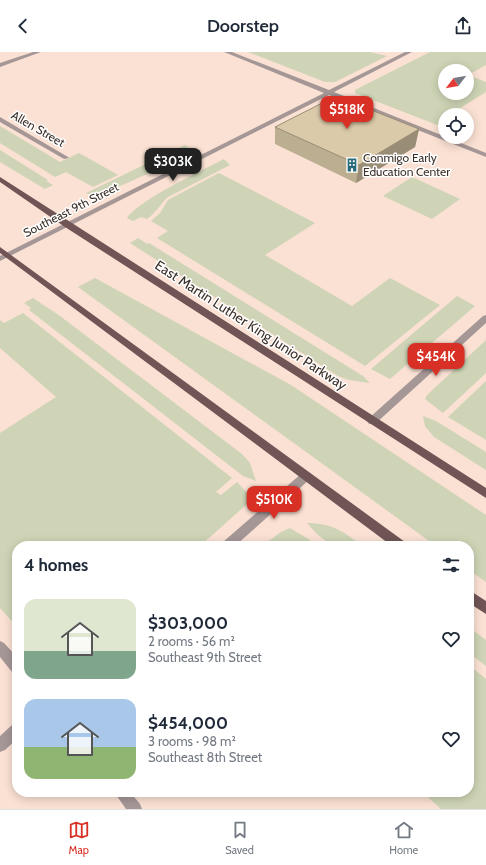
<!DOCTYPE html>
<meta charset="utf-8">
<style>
body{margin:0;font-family:Cabin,sans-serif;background:#f2f2f3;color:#1f2937;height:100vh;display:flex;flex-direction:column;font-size:15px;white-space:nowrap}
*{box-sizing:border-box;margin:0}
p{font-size:13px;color:#747a83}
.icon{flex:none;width:22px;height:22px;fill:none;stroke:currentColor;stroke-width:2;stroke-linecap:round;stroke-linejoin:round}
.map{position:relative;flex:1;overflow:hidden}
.side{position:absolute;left:12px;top:489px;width:462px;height:256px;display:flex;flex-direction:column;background:#fff;border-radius:16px;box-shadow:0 2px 10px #0003}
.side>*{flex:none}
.needle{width:26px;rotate:239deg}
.controls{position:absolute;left:438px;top:12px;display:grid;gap:8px}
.controls a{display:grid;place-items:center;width:36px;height:36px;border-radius:50%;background:#fff;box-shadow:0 2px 10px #0003;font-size:20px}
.price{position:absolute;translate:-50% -34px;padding:0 9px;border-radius:8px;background:#d93025;color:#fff;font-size:13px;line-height:26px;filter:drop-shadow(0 1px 2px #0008)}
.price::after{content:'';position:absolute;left:50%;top:24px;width:12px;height:9px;margin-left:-6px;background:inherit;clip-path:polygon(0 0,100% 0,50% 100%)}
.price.current{background:#222;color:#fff}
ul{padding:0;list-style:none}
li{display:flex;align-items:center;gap:12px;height:100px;padding:0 12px}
li span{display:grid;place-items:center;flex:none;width:112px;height:80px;border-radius:12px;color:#555}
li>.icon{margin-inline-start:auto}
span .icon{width:48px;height:48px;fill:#fffc;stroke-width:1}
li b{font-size:17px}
h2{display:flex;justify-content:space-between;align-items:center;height:48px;padding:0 12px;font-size:17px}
header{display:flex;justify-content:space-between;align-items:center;height:52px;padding:0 12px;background:#fff;font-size:18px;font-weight:600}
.menu{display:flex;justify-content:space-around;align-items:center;height:56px;border-top:1px solid #e0e1e3;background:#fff;font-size:11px;color:#747a83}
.menu a{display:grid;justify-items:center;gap:2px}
.menu .current{color:#d93025}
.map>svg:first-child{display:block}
.green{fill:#ced4b5;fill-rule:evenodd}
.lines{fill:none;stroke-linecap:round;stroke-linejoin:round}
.minor{fill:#a69797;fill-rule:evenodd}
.major{fill:#705556;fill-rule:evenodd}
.wall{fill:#bcae91}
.shaded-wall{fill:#998d76}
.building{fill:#dbcaa9;stroke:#998d76}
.labels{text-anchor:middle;stroke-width:3;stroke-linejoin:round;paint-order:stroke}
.far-street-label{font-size:12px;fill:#3c3029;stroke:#fff}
.far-poi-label{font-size:12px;fill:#3c3029;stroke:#fff;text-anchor:start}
.street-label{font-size:14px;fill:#3c3029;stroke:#fff}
</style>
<header><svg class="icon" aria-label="back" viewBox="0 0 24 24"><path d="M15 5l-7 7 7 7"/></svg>Doorstep<svg class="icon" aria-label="share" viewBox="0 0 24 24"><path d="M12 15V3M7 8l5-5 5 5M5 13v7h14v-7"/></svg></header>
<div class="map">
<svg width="486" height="757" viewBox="0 0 486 757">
<rect width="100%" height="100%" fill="#fae1d3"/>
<!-- green -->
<path class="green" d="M248 0H370L387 4 335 30H325Z
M430 0H486V13L468 23 486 30V40L449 63H445L444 67 445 76 355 41V38ZM445 19H467V41H445Z
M0 74 60 110 79 101 118 123 93 135 66 120 55 125 0 91Z
M185 93 193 99C177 107 99 149 86 141Z
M0 98 48 128 46 129 53 133 45 137 0 110Z
M224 107 230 113 168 145C160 152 156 161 147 167L141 165 133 169 127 166C139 148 203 118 224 107Z
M219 121 315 171 265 203 352 254 390 226 440 253 365 314 157 186 168 179 151 169 160 161 168 148Z
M412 125 460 147 432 167 383 144Z
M138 186 147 192 149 191 363 324 370 331 349 328 338 324 130 191Z
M95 226 291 333 486 463V530L469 518V494H436L78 235Z
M457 244 475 254 390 327 371 317Z
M33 246 60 264 242 402 250 411 256 429 243 424 29 258 31 256 24 251Z
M23 261 232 426 216 440 221 443 237 430 251 445 247 452 200 494H17V575L0 556V381L56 345 0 296V268L4 271Z
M486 288V321L443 361 425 347 427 343Z
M486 329V388L448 365Z
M423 364 436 369 486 400V418L434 385 425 374Z
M307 471C332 471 344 480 363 494H332L317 482Z
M290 476 310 488 304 494H262L281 480Z
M469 575 486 588V614L469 601Z
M469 613 486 627V757H441L422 740H469Z"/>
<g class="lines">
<!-- minor -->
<path class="minor" d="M33 0H41L0 15V11Z
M224 0H232L329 38 405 0H412L334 40 486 101V105L329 43 0 209V204L324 41Z
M0 65 68 105 69 106 64 107 0 70Z
M486 263V271L375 372H369L367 369 369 366 483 264Z
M306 420 310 421 311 424 310 427 235 494H221L223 490 302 421Z
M0 589 4 591 17 605V621L12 620 0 605Z
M17 671V687L5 698 0 700V684L12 673Z
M114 740H130L140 752 142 757H126Z"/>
<!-- major -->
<path class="major" d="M0 125 486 436V446L65 175 0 130Z
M0 195 405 490 407 494H392L0 201Z
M469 538 486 549V562L469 551Z"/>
</g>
<!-- wall -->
<path class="wall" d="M275 75 419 77 415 95 356 131 275 92Z"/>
<!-- shaded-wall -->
<path class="shaded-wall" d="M419 77 415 95 356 131 359 113Z"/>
<!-- building -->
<path class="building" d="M336 44 419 77 359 113 275 75Z"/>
<!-- icons -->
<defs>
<g id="building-bare" transform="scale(1.08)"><path d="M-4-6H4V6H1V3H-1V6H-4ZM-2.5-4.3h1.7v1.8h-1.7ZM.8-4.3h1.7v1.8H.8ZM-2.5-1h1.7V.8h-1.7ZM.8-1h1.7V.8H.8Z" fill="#266a7b" stroke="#fff" stroke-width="2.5" paint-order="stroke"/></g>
</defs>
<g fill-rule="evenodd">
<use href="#building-bare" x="352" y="113"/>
</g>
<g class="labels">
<!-- far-street labels -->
<g class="far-street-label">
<text transform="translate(38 77) rotate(30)" y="4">Allen Street</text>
<text transform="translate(71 158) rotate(-27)" y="4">Southeast 9th Street</text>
</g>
<!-- far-poi labels -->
<g class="far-poi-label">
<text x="363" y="110">Conmigo Early<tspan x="363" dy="14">Education Center</tspan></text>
</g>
<!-- street labels -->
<g class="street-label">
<text transform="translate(251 273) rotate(33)" y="5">East Martin Luther King Junior Parkway</text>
</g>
</g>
</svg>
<div class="controls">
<a><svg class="needle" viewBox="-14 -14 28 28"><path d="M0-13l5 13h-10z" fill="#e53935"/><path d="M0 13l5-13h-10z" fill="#747a83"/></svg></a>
<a><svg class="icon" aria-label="locate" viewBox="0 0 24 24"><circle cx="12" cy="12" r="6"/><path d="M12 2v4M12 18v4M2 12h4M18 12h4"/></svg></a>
</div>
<b class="price" style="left:347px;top:78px">$518K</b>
<b class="price current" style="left:173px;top:130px">$303K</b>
<b class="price" style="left:436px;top:325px">$454K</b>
<b class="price" style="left:274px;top:468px">$510K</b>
<section class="side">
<h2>4 homes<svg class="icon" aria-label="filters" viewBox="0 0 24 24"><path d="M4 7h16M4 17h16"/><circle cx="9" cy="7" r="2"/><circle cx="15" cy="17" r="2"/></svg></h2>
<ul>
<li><span style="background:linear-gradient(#dfe7d0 65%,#7fa58c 0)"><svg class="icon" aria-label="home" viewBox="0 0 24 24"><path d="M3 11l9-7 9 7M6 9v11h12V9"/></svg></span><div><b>$303,000</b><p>2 rooms · 56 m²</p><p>Southeast 9th Street</p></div><svg class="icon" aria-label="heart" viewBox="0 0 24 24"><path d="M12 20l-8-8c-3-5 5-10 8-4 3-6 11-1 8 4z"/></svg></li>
<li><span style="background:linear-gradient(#a9c7e8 60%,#8fb573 0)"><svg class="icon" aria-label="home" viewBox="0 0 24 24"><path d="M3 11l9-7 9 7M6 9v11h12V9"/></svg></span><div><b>$454,000</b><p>3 rooms · 98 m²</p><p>Southeast 8th Street</p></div><svg class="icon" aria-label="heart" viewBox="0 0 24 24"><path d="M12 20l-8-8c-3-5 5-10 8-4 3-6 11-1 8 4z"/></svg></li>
</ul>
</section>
</div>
<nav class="menu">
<a class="current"><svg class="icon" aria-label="map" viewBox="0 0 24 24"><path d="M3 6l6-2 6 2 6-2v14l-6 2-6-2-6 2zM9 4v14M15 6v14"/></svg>Map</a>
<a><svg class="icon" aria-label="saved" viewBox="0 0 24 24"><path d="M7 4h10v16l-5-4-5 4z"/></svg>Saved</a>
<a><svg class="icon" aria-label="home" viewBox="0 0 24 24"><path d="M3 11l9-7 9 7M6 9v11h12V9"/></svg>Home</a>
</nav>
